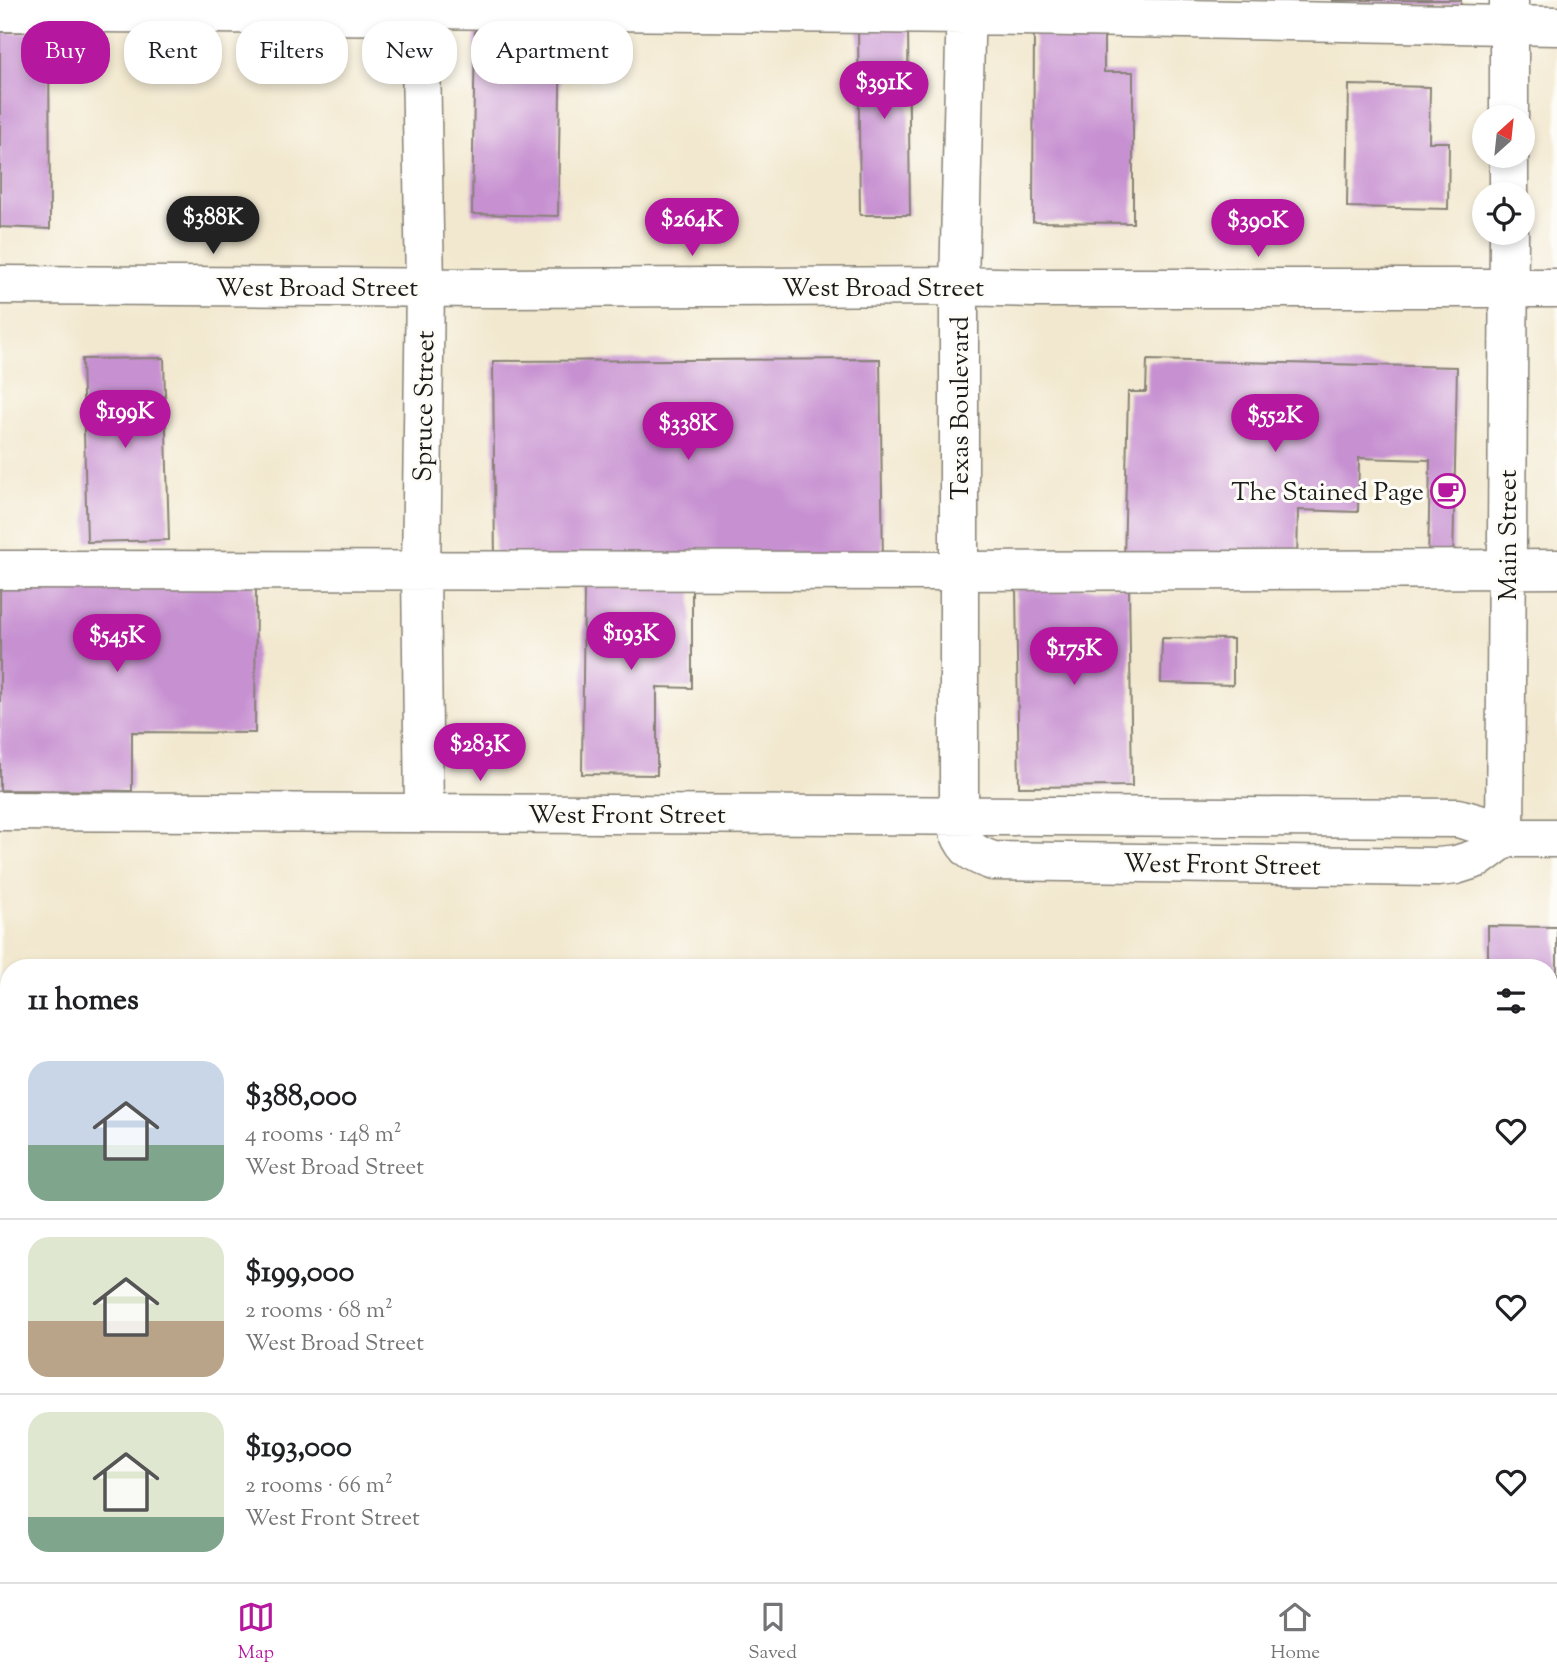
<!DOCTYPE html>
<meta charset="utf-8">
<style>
body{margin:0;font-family:"Sorts Mill Goudy",serif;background:#f6f6f6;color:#202124;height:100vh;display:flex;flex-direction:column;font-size:26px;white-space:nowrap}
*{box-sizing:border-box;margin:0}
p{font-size:23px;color:#757577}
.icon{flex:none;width:38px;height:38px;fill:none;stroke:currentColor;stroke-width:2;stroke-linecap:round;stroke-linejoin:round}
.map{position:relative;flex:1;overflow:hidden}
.side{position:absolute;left:0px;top:959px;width:1558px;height:623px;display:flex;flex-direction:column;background:#fff;border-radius:28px 28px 0 0;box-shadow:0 4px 10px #0003}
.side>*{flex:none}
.hud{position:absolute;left:21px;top:21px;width:700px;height:63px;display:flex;gap:14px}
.needle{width:46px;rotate:27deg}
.buttons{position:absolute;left:1472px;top:105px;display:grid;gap:14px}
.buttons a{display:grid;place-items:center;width:63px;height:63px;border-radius:50%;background:#fff;box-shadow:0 4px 10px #0003;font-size:35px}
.price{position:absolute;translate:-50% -60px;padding:0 16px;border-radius:24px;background:#b5179e;color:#fff;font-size:23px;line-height:46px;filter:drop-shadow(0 2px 4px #0008)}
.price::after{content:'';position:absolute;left:50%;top:42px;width:21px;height:16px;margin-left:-10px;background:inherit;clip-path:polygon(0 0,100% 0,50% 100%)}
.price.selected{background:#222;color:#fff}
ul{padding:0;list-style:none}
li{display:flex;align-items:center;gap:21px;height:175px;padding:0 28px}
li+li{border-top:2px solid #e0e0e0}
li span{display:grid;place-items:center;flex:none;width:196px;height:140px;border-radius:21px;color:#555}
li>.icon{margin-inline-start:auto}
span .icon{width:84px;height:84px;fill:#fffc;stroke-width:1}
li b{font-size:30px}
h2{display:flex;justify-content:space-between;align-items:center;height:84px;padding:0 28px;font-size:30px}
.pill{padding:0 24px;border-radius:28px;background:#fff;box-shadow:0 4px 10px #0003;font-size:24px;line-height:63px}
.pill.selected{background:#b5179e;color:#fff}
.dock{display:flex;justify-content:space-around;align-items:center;height:98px;border-top:2px solid #e0e0e0;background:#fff;font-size:19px;color:#757577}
.dock a{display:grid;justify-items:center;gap:4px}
.dock .selected{color:#b5179e}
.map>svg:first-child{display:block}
.building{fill:#c791d1}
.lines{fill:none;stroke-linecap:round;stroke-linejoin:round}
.minor-casing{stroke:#878276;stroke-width:41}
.minor{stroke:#fff;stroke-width:38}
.rail-casing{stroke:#1c1c1c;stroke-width:8}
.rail{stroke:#fdfcf7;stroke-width:5;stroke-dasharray:16;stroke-linecap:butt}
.labels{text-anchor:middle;stroke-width:6;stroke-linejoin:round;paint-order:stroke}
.street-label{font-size:26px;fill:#1c1c1c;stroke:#fdfcf7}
.poi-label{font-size:26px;fill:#1c1c1c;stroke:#fdfcf7;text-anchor:end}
</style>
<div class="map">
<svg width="1557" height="1582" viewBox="0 0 1557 1582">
<rect width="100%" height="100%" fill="#fdfcf7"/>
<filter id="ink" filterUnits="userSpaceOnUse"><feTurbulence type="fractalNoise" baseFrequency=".0143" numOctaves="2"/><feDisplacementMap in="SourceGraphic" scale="14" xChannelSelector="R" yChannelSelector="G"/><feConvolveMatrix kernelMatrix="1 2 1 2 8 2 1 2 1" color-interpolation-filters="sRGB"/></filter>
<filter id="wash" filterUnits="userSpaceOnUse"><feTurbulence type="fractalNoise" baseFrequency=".00686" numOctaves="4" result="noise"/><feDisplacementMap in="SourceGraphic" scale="28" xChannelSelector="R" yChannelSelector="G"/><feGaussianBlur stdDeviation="1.57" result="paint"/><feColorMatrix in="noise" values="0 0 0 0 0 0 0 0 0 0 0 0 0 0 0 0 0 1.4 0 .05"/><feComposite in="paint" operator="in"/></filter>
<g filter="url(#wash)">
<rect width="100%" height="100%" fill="#f2e8cf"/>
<g id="blocks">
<!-- building -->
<path class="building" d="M1332 0H1461V6L1332 2Z
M1034 27 1104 28V72H1133V223L1033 222Z
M858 28H908L910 215H860Z
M475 29 561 31 558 216 472 214Z
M0 32H49L50 229 0 227Z
M1349 85 1430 87 1429 142H1449L1448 209 1347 207Z
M164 358 169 540 87 542 82 359Z
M880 359 883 563 495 565 493 361Z
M1147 360 1457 367 1453 564H1428L1430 460 1359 458 1358 512 1298 510 1297 566 1124 562 1128 392H1146Z
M0 580 256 582 255 733 132 732V791L0 790Z
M584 586 692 588V688L657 687V775L582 774Z
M1129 587 1132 786 1019 787 1016 588Z
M1162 638 1233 639V685L1161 683Z
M1488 926 1557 927V1004H1549V968H1488Z
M406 1573 445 1581V1582H405Z"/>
</g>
</g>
<g filter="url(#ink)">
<use href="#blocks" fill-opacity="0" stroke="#878276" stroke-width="2"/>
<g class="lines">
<!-- minor casing -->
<g class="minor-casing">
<path id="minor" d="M420 0 425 287 421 571 424 813
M966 0 959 286V832C966 850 975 855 993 861L1438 867 1456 865 1478 858 1505 838H1528
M1509 0V117
M420 9 966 15 1557 26
M0 12 421 16
M1509 194V156
M0 285 492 288 959 286 1034 288H1557
M0 570 960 571 1557 569
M0 811 1458 818 1479 824 1505 838H1557
M1505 838 1509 233
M0 1276 9 1278
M1300 1573 1316 1582"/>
</g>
<!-- minor -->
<use href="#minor" class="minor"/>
<!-- rail casing -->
<g class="rail-casing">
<path id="rail" d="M0 1037H9
M0 1057H9
M1549 1060H1557
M1549 1081H1557"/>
</g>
<!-- rail -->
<use href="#rail" class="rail"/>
</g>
</g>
<!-- icons -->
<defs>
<g id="cafe-ring" transform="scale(1.75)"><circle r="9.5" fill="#fdfcf7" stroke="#b5179e" stroke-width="1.5"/><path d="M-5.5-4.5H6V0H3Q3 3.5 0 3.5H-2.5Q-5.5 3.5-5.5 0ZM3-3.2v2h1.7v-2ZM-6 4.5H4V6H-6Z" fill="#b5179e"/></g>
</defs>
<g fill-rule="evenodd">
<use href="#cafe-ring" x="1448" y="491"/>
</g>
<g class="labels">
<!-- street labels -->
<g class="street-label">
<text x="317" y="296">West Broad Street</text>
<text x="883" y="296">West Broad Street</text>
<text transform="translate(423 406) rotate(-89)" y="9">Spruce Street</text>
<text transform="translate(959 408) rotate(-90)" y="9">Texas Boulevard</text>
<text transform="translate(1507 535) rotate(-90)" y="9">Main Street</text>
<text x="627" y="823">West Front Street</text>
<text transform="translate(1222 864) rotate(1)" y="9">West Front Street</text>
</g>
<!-- poi labels -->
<g class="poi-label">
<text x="1424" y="500">The Stained Page</text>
</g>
</g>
</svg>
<div class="buttons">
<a><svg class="needle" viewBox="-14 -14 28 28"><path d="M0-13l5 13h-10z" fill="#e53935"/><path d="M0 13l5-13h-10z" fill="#757577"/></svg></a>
<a><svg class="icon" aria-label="locate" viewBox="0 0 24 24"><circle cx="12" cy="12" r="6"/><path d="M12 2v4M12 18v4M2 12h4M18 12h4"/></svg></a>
</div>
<b class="price" style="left:884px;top:121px">$391K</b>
<b class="price selected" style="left:213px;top:256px">$388K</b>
<b class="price" style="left:692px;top:258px">$264K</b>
<b class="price" style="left:1258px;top:259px">$390K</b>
<b class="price" style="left:125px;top:450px">$199K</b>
<b class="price" style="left:1275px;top:454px">$552K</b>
<b class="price" style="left:688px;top:462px">$338K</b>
<b class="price" style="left:631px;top:672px">$193K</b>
<b class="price" style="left:117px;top:674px">$545K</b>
<b class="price" style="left:1074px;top:687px">$175K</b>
<b class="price" style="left:480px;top:783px">$283K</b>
<div class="hud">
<a class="pill selected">Buy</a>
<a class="pill">Rent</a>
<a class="pill">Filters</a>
<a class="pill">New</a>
<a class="pill">Apartment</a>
</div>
<section class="side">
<h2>11 homes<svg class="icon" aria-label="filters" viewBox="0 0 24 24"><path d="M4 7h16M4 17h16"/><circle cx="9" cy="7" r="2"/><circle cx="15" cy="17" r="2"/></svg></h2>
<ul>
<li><span style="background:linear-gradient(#c9d6e8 60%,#7fa58c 0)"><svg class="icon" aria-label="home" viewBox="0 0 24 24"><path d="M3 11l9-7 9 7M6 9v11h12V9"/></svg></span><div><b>$388,000</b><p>4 rooms · 148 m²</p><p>West Broad Street</p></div><svg class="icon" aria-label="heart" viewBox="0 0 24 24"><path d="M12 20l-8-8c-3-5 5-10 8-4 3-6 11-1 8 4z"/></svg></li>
<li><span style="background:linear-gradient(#dfe7d0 60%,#b9a48a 0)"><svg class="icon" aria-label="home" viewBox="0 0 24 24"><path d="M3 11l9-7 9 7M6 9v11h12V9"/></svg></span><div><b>$199,000</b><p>2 rooms · 68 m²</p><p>West Broad Street</p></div><svg class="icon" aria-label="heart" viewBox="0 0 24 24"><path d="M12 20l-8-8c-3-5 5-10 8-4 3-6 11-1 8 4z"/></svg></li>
<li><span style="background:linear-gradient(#dfe7d0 75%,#7fa58c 0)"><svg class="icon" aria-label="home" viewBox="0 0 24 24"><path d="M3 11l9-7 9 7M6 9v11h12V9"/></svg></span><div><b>$193,000</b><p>2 rooms · 66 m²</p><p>West Front Street</p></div><svg class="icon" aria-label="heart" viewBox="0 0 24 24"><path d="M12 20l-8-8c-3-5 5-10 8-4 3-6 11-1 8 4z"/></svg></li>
</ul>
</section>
</div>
<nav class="dock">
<a class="selected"><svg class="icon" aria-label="map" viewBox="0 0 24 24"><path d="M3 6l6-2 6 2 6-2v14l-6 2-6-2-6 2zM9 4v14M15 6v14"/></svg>Map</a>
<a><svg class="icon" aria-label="saved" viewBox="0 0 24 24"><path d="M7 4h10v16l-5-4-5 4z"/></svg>Saved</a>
<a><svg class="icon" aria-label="home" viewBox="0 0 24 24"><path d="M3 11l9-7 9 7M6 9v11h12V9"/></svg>Home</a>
</nav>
